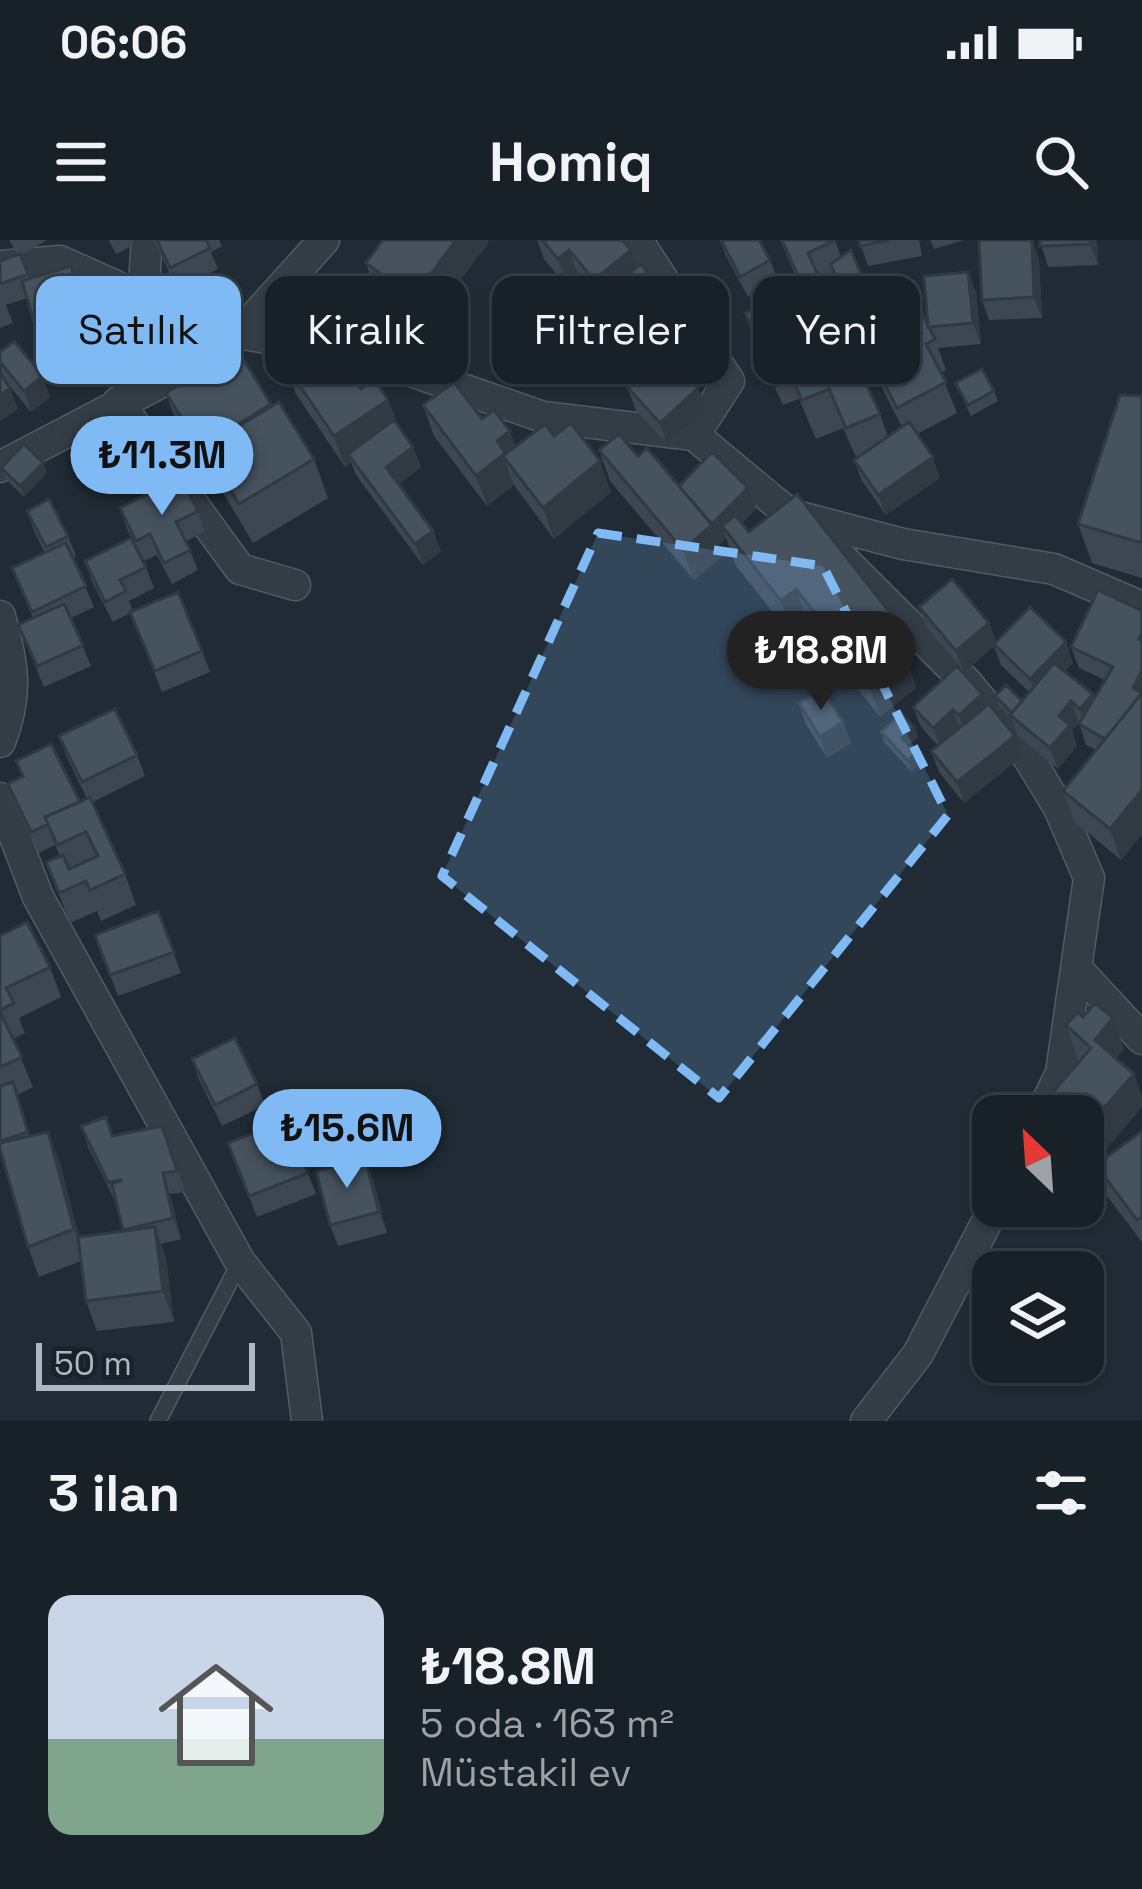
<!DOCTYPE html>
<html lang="tr">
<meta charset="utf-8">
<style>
body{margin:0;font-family:"Space Grotesk",sans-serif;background:#252d34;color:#f1f3f6;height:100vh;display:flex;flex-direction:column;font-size:45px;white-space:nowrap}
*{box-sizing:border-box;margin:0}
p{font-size:39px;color:#9fa3a8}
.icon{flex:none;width:66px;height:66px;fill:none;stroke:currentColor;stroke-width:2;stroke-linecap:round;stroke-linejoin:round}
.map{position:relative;height:1181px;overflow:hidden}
.details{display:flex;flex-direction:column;background:#182028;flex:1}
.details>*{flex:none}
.guide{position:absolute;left:36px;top:36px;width:1071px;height:108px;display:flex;gap:24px}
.needle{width:78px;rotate:335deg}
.fabs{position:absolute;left:972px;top:855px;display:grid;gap:24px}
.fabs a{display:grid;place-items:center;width:132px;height:132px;border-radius:24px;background:#182028;box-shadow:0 3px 9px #0004,0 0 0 3px #363e45;font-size:60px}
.scale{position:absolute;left:36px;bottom:30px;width:219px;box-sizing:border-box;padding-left:12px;border:6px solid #adb8c3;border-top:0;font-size:33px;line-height:42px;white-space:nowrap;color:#adb8c3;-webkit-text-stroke:9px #18222a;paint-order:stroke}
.price{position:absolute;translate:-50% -102px;padding:0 27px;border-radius:42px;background:#80baf4;color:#111;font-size:39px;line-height:78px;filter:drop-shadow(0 3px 6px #0008)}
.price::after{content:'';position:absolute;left:50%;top:72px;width:36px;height:27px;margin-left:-18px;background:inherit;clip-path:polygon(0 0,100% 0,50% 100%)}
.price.current{background:#222;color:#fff}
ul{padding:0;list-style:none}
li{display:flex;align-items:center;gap:36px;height:300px;padding:0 48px}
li+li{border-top:3px solid #363e45}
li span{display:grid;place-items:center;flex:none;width:336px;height:240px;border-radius:24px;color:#555}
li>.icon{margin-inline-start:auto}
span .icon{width:144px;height:144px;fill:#fffc;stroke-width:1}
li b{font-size:51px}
h2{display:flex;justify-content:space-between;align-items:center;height:144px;padding:0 48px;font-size:51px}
.tag{padding:0 42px;border-radius:24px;background:#182028;box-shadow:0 3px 9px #0004,0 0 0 3px #363e45;font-size:42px;line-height:108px}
.tag.current{background:#80baf4;color:#111}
.status{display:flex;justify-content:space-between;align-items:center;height:84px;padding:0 60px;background:#182028;direction:ltr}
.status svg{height:33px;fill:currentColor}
header{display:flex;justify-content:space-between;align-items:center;height:156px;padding:0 48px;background:#182028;font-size:54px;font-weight:700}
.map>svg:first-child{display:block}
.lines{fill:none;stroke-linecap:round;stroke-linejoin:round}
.service-casing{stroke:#505b64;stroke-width:18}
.minor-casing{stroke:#505b64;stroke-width:33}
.service{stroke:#333d46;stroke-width:15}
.minor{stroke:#333d46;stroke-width:30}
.wall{fill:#3c4752;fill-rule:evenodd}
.shaded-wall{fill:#313a42}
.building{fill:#46535f;stroke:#313a42;stroke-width:3}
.marked{fill:#80baf4;fill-opacity:0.2;stroke:#80baf4;stroke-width:9;stroke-dasharray:24 15;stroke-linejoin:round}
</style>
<div class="status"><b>06:06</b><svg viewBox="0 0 49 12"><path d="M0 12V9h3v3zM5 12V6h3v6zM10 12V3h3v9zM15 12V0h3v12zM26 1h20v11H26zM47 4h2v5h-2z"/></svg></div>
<header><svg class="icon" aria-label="menu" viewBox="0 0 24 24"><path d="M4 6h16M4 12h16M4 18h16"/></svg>Homiq<svg class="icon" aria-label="search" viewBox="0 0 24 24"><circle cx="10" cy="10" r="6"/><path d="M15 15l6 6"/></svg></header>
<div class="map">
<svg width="1142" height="1181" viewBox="0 0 1142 1181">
<rect width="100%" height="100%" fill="#202b35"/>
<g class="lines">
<!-- service casing -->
<g class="service-casing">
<path id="service" d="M158 1181 240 1022"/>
</g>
<!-- minor casing -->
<g class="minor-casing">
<path id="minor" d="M637 0 729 141 694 195
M0 26 60 21 176 73 240 93 382 121 543 177 694 195 840 316 968 444 1028 517 1059 568 1089 638 1061 833 1040 876
M143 57 147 0
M118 162 240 329 295 345
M0 227 177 134 240 93 324 0
M800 277 903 304 1054 329 1142 367
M0 376C13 425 19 453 0 502
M0 558 38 657 240 1022 296 1093 307 1181
M1077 729 1142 799
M866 1181 918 1114 995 966"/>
</g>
<!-- service -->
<use href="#service" class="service"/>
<!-- minor -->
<use href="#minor" class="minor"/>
</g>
<!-- wall -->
<path class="wall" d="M9 0H47L21 15 29 38 78 47 92 91 42 106 27 58 6 65 13 83 0 88V21L18 15Z
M109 0H132L134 5 116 14Z
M154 0H219L222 6 211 12 218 29 177 49Z
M537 0 637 27 663 52 671 73 643 95 620 67 618 60 605 70 580 40 569 49 544 19Z
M720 0H759L770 20 778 41 748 57 725 14Z
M780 0H835L841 17 851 10 871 58 905 40 928 85 968 32 976 53 981 104 938 108 946 130 941 133 957 173 917 194 940 238 886 275 862 241 854 220 857 219 843 188 816 199 799 159 783 165 759 112 745 73 801 49ZM839 45 855 83 874 75 885 100 867 110 878 140 902 187 888 197 880 174 843 96 825 51Z
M859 0H919L922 16 868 26Z
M930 0H964L934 9Z
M1040 0H1097L1098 25 1048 27Z
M489 2 424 88 377 54 366 23Z
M1039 19 1042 78 989 80 982 60Z
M0 122 50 157 31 172 3 138 10 148 18 169 0 181V133L2 136Z
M285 124 321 130 388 160 398 185 413 207 421 227 399 244 433 291 441 311 423 325 356 235 351 222 345 227 296 154Z
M955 143 994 151 998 161 971 176Z
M628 148H698L706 169 667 204 635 169Z
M166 153 272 166 314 219 328 258 253 303 219 246 215 236 211 238 177 184Z
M1142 156V338L1092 323 1078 284Z
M423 165 482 179 515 207 554 196 611 252 554 299 514 245 487 266 434 196Z
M599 210 638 216 679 246 748 248 756 269 742 283 749 292 891 374 916 448 880 477 810 389 795 400 736 326 726 298 719 305 723 316 694 340 610 241Z
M1 228 47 233 24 257 5 238Z
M120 268 198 271 205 292 186 301 198 330 172 344 157 315 144 321 127 289Z
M27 271 68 296 76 316 73 318 94 367 71 378 91 426 44 447 18 385 33 378 12 328 45 313 34 291Z
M85 321 146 327 154 348 129 361 133 371 202 411 210 432 162 452 130 373 113 382 92 342Z
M919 367 989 383 996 402H1066L1073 423 1065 431 1094 458 1105 440 1079 428 1071 407 1142 371V594L1121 620 1074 581 1063 551 1096 510 1086 505 1079 483 1072 490 1077 506 1058 529 1018 496 1012 479 999 466 995 456 1022 461 1029 452 1001 425 994 406 964 432 927 388Z
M799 463 843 482 851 503 827 518 806 484Z
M987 466 1015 496 1022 516 964 563 939 532 931 511 938 506 921 487 913 467Z
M914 487 918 497 909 505 916 513 920 524 912 532 884 502 881 492Z
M59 496 137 515 145 536 93 562 125 634 136 665 101 681 97 671 70 683 46 622 60 616 55 605 39 613 15 564 8 544 22 537 16 521 80 562 87 559 67 517Z
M158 671 181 733 118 756 95 695Z
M0 696 50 727 61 757 19 778 25 793 13 799 33 847 17 855 30 896 60 923 79 997 123 991 116 963 88 907 81 886 113 895 162 886 185 952 170 954 181 999 161 1004 166 1018 174 1082 97 1091 86 1061 81 1021 39 1037 28 1007 0 909Z
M1066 785 1124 809 1116 818 1134 834 1142 857V867L1100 916 1083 901V876H1060L1052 853 1081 820 1077 816Z
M192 819 257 844 265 865 222 886 199 840Z
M287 880 316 954 257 977 228 903Z
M1142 891V1002L1107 956 1096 925Z
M373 939 387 993 338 1006 330 985Z"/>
<!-- shaded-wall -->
<path class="shaded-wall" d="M456 0H488L489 2 424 88 413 58Z
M1032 0 1039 19 1042 78 1034 57Z
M1090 0H1097L1098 25 1090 4Z
M569 10 580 40 569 49 558 19Z
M631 10 642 40 613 46 618 60 605 70 594 40Z
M968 32 976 53 981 104 973 83Z
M663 52 671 73 643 95 635 74Z
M43 136 50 157 31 172 24 151Z
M10 148 18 169 0 181V155Z
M698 148 706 169 667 204 660 183Z
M388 160 399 190 348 214 351 222 345 227 334 196Z
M271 164 282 194 204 207 215 236 211 238 200 208Z
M510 191 521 222 503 216 514 245 487 266 476 236 497 201Z
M413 207 421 227 393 248 386 227Z
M933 217 940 238 886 275 878 255Z
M600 221 611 252 554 299 543 268Z
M43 223 47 233 24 257 20 246Z
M748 248 756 269 729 295 722 286 726 298 719 305 712 284Z
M712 285 723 316 694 340 683 310Z
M433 291 441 311 423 325 415 304Z
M796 349 810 389 795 400 781 361Z
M891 374 916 448 880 477 866 438 881 382Z
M989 383 997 404 964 432 956 411Z
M1066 402 1073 423 1037 460 1030 439Z
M1142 430V484L1133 448Z
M982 454 990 475 966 496 959 475Z
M1093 454 1100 475 1088 490 1080 469Z
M1071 461 1079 482 1072 490 1077 506 1058 529 1050 508 1059 476Z
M953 470 961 491 941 509 933 488Z
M843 482 851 503 827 518 820 497Z
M914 487 918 497 906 508 902 498Z
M1015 496 1022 516 964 563 957 542Z
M916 513 920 524 912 532 908 521Z
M1142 550V594L1121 620 1110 589Z
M1113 778 1124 809 1106 830 1095 800Z
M1134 834 1142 857V867L1100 916 1089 885Z
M48 892 60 923 85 1019 74 989Z
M365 918 373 939 387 993 379 972Z
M163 933 170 954 181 999 173 978Z
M155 987 166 1018 174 1082 163 1051Z"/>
<!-- building -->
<path class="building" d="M157 0H206L210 8 170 28Z
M383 0H456L413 58 366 23Z
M542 0H622L631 10 594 40 569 10 558 19Z
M721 0H759L770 20 740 37Z
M782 0H835L808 13 833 69 811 74 824 104 844 95 880 174 846 188 829 149 802 160 784 119 768 126 745 73 803 48Z
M859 0H889L860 6Z
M979 0H1032L1034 57 982 60Z
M1040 0H1090V4L1040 6Z
M851 10 869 53 847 62 831 24Z
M20 14 28 34 0 44V21Z
M641 24 663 52 635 74 613 46Z
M71 26 84 70 35 85 22 41Z
M968 32 973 83 928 87 924 36Z
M905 40 935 99 926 104 946 142 897 168 867 110 916 84 911 74 884 89 868 59Z
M14 101 43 136 24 151 0 122V112Z
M237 109 271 164 200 208 166 153Z
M307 109 321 130 339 118 361 149 375 140 388 160 334 196 285 124Z
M667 113 698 148 660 183 628 148Z
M982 129 994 151 968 165 955 143Z
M0 133 10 148 0 155Z
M454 142 482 179 494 170 510 191 497 201 505 213 476 236 423 165Z
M1120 155 1142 156V303L1078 284Z
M279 162 314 219 239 264 204 207Z
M394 180 413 207 386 227 433 291 415 304 348 214Z
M909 182 933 217 878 255 854 220Z
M571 183 600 221 543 268 503 216 545 184 554 196Z
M619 194 638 216 647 208 712 285 683 310 599 210Z
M24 204 43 223 20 246 1 228Z
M712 212 748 248 712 284 679 246Z
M181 237 198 271 176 282 190 310 164 323 150 294 136 301 120 268Z
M797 254 891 374 881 382 902 409 866 438 796 349 781 361 722 286 735 275 749 292Z
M49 259 68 296 46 307 27 271Z
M131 298 146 327 120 340 126 351 105 362 85 321Z
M66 303 86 346 32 372 12 328Z
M952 339 989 383 956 411 919 367Z
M1098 350 1142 371V393L1139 399 1142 401V430L1133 448 1142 453 1105 499 1079 484 1113 427 1071 407Z
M178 352 202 411 155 431 130 372Z
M64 364 83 405 37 426 18 385Z
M1030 367 1066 402 1030 439 994 404Z
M1054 423 1093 454 1080 469 1071 461 1059 476 1070 485 1050 508 1010 475Z
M957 426 982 454 959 475 953 470 933 488 913 467Z
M1006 445 1022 461 1012 473 995 456Z
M822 449 843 482 820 497 799 463Z
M1142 453V550L1110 589 1063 551Z
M989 464 1015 496 957 542 931 511Z
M115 469 137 515 82 542 59 496Z
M901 473 914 487 902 498 916 513 908 521 881 492Z
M51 504 80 562 45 577 48 584 31 592 8 544 23 536 16 521Z
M90 557 125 634 90 650 86 641 59 653 46 622 63 615 69 629 98 616 86 592 57 605 45 577Z
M158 671 174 712 110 735 95 695Z
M27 682 50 727 6 748 14 763 0 770V696Z
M1095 763 1113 778 1095 800 1134 834 1089 885 1083 880V876H1078L1052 853 1091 808 1066 785 1078 772 1083 777Z
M0 772 22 817 0 827Z
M235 798 257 844 215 865 192 819Z
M13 842 28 892 0 901V846Z
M106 877 112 896 162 886 177 931 163 933 173 978 123 990 112 944 122 940 108 942 81 886Z
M287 880 308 933 249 956 228 903Z
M1142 891V977L1137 980 1096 925Z
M48 892 74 989 28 1007 0 909V903Z
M365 918 379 972 330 985 316 931Z
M155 987 163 1051 86 1061 78 997Z"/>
<!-- marked area -->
<path class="marked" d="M598 293 823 326 948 575 719 858 442 636Z"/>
</svg>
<div class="fabs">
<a><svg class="needle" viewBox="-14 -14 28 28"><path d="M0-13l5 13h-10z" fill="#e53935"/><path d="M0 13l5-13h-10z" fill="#9fa3a8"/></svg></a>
<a><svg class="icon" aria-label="layers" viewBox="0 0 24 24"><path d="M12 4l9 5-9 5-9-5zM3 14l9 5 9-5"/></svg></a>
</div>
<div class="scale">50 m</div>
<b class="price" style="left:162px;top:278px">₺11.3M</b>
<b class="price current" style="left:821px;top:473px">₺18.8M</b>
<b class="price" style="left:347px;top:951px">₺15.6M</b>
<div class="guide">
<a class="tag current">Satılık</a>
<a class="tag">Kiralık</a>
<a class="tag">Filtreler</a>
<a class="tag">Yeni</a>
</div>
</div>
<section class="details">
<h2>3 ilan<svg class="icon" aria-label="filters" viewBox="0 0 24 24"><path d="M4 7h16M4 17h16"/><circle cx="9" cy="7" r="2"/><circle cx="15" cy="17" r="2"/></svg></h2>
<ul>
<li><span style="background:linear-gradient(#c9d6e8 60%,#7fa58c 0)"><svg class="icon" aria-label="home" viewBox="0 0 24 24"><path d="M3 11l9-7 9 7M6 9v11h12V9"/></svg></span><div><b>₺18.8M</b><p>5 oda · 163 m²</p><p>Müstakil ev</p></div></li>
</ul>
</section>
